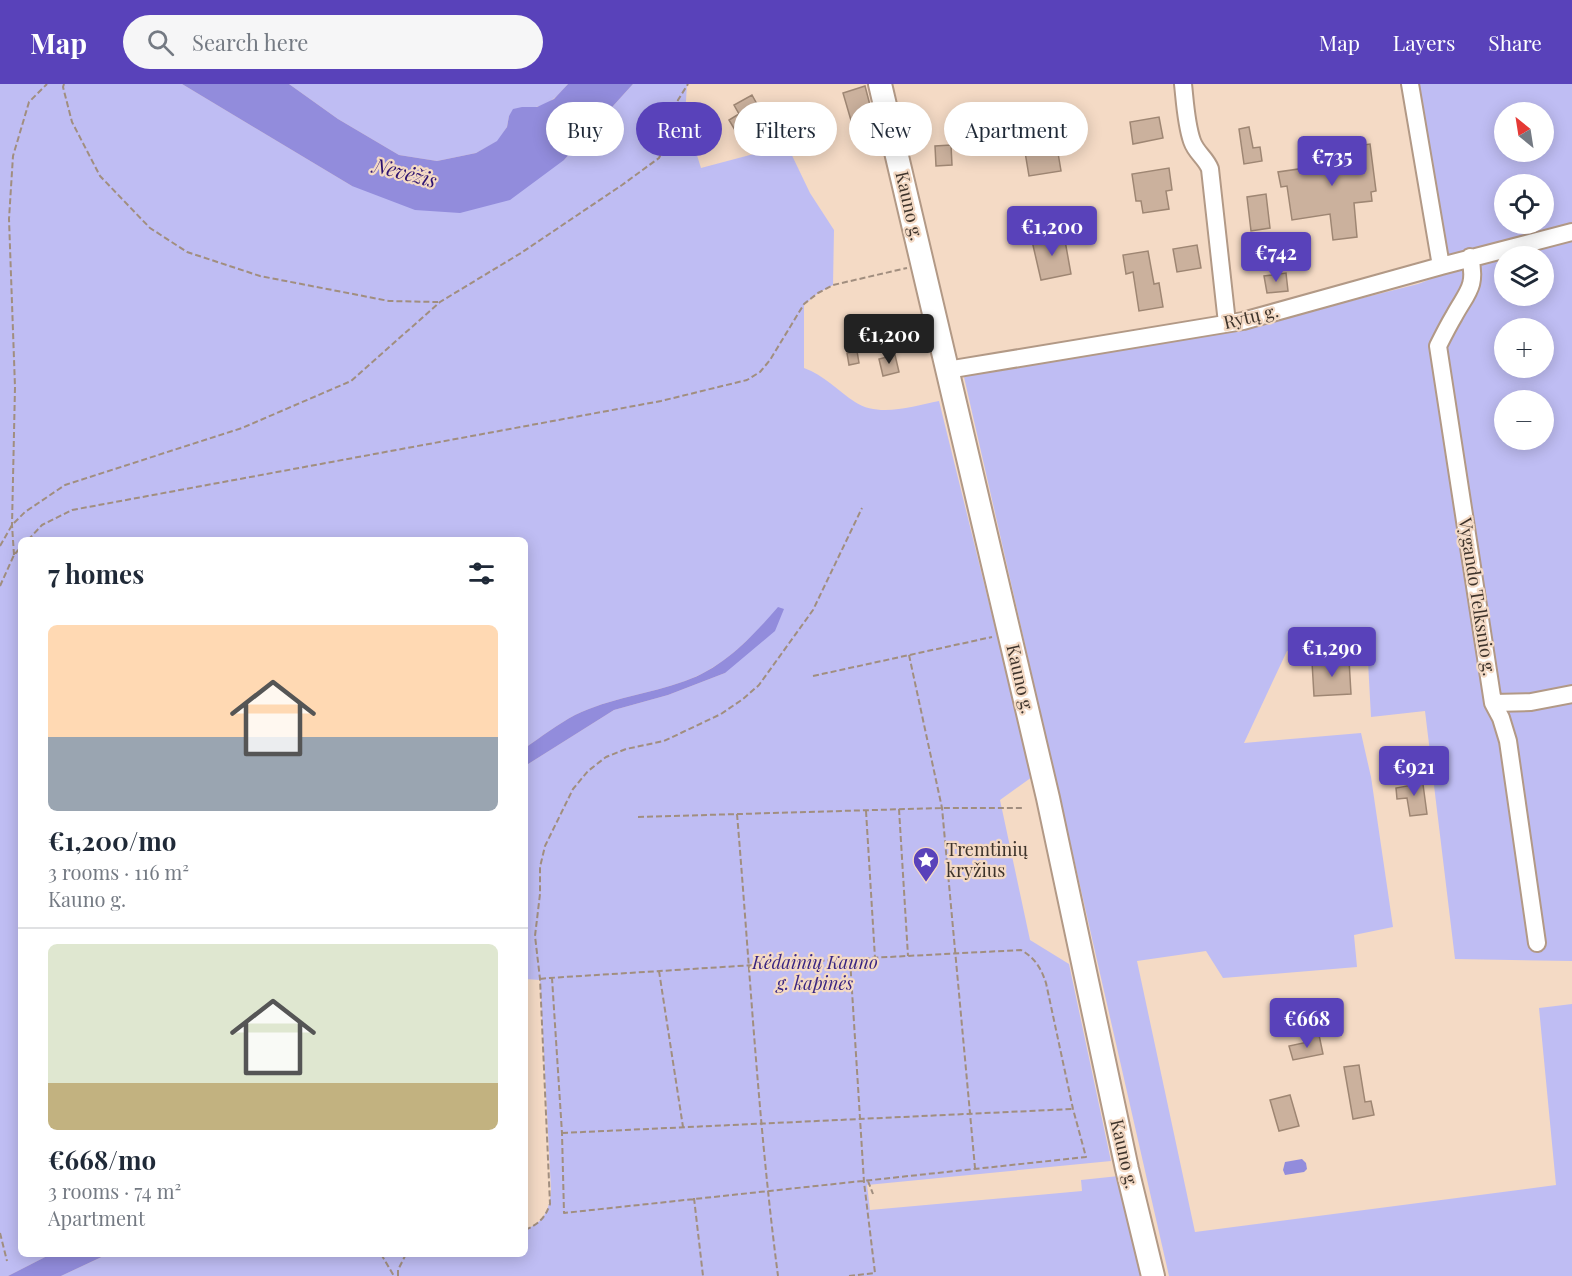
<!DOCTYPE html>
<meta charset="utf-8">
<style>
body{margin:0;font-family:"Playfair Display",serif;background:#f6f6f7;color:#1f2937;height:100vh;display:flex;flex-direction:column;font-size:22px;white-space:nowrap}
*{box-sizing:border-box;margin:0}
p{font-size:20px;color:#747a83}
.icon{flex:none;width:33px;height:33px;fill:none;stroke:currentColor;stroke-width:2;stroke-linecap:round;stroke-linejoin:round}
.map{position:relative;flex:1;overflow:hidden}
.drawer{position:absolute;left:18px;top:453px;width:510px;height:720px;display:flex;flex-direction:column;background:#fff;border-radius:9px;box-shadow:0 3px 15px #0003}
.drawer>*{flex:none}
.banner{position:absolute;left:546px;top:18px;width:570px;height:54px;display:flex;gap:12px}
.needle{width:39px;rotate:330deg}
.fabs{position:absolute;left:1494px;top:18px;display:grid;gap:12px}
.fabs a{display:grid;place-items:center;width:60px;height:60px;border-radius:50%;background:#fff;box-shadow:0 3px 15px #0003;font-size:30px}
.price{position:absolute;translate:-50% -51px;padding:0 14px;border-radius:6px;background:#5942ba;color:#fff;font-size:20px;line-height:39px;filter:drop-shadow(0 2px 3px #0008)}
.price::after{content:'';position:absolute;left:50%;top:36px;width:18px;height:14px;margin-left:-9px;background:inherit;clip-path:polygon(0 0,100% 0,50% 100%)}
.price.active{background:#222;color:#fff}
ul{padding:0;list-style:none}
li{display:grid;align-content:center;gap:12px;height:318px;padding:0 30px}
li+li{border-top:2px solid #e0e1e3}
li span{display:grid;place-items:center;height:186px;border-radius:9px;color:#555}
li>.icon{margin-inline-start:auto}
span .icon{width:108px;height:108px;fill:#fffc;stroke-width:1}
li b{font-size:26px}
h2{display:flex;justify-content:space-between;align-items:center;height:72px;padding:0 30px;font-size:26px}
.pill{padding:0 21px;border-radius:27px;background:#fff;box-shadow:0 3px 15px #0003;font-size:21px;line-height:54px}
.pill.active{background:#5942ba;color:#fff}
header{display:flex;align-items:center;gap:36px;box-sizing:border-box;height:84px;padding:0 30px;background:#5942ba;color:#fff}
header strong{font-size:28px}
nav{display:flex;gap:33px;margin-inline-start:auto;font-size:21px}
.search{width:420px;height:54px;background:#f6f6f7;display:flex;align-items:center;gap:15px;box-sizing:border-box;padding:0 21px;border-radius:33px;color:#747a83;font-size:22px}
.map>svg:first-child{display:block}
.green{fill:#bfbdf3;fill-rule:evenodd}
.water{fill:#928cdc}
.building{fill:#cbb19d;stroke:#9e8673;stroke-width:1.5}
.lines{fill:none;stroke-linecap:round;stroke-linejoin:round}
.minor-casing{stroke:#b29986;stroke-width:20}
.secondary-casing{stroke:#b29986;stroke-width:26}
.path{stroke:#a18e7f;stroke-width:2;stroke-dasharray:6 3;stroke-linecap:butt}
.minor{stroke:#fff;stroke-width:16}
.secondary{stroke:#fff;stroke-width:22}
.labels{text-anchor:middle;stroke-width:4.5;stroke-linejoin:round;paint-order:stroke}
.street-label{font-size:18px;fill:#3d332b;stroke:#f4dac5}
.poi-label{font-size:18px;fill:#3d332b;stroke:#f4dac5;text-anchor:start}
.park-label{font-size:18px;font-style:italic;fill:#392581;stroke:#f4dac5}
.water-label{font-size:20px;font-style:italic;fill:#2c126f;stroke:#f4dac5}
</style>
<header>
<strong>Map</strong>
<div class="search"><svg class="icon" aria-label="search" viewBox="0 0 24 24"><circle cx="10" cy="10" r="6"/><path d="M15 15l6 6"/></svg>Search here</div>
<nav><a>Map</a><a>Layers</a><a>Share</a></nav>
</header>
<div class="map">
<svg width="1572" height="1192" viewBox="0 0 1572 1192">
<rect width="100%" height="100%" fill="#f4dac5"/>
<!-- green -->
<path class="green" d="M0 0H182L352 102 564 76 633 0H687L685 33 701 84 787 61 810 109 834 146 833 201 818 209 804 221V284C824 291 838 307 855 318 879 334 913 322 939 317L1032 693 1000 716 1030 856 1069 880 1111 1077 867 1101 870 1126 1082 1107 1081 1096 1119 1092 1143 1192H61L108 1170H525V1146C544 1138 550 1126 551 1105L540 896 525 895V682L614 626 668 611 725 589 778 524C752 553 723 584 685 597 649 610 610 614 575 631 558 640 541 653 525 664V456H21V1170H51L8 1192H0Z
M289 0H568C559 10 550 21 536 23 519 26 524 21 509 32L507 43 498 57 476 69 437 77 399 71 338 35Z
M1416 0H1572V877L1455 875 1425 627 1371 633 1367 559 1287 567 1244 659 1361 649 1371 693 1393 843 1354 851 1357 883 1223 894 1206 867 1137 877 1195 1148 1556 1101 1539 924 1572 920V1192H1169L964 293 991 286 1223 249 1418 200 1449 188ZM1504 28H1544V68H1504ZM1504 100H1544V140H1504ZM1504 172H1544V212H1504ZM1504 244H1544V284H1504ZM1504 316H1544V356H1504Z"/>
<!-- water -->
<path class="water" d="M182 0H289L338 35 399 71 437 77 476 69 497 57 507 43 509 32 513 25 522 23H537L554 15 568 0H633L564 76 510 116 460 129 415 126 352 102Z
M778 523 784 525 775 547 725 589 668 611 614 626 525 682V664C541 653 558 640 575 631 610 614 649 610 685 597 723 584 752 553 778 523Z
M1302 1075 1306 1079 1307 1085 1304 1088 1285 1091 1283 1086 1285 1078Z
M51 1170H108L61 1192H8Z"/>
<!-- building -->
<path class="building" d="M865 2 876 44 855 50 843 9Z
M752 11 769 42 742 58 729 36 739 30 734 21Z
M807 20 821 64 807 68 796 37 789 39 785 27Z
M1159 33 1163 54 1133 60 1130 38Z
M1249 43 1253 64 1260 63 1262 77 1244 80 1239 45Z
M1055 51 1061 87 1029 92 1023 56Z
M1334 58 1335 65 1370 60 1376 107 1371 108 1372 117 1354 119 1357 153 1333 156 1330 130 1292 136 1287 102 1281 103 1278 88 1319 82 1316 61Z
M951 61 952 81 936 82 935 62Z
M1169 84 1172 106 1166 107 1169 125 1143 129 1141 117H1136L1132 90Z
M1266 110 1270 144 1251 147 1247 113Z
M1064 151 1071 190 1041 196 1032 157Z
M1197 161 1201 184 1177 188 1173 165Z
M1148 167 1154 200 1159 199 1163 223 1139 227 1133 188 1126 190 1123 171Z
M1286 189 1288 207 1267 209 1264 192Z
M857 267 859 279 849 281 847 269Z
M895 271 899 288 883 292 879 275Z
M1349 576 1351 610 1314 612 1312 578Z
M1422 693 1427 730 1410 732 1407 714 1397 715 1396 704 1413 701 1412 694Z
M1319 951 1323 970 1293 976 1289 962 1308 958 1307 953Z
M1359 981 1365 1018 1371 1017 1374 1031 1353 1035 1344 983Z
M1290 1011 1299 1042 1279 1047 1270 1016Z"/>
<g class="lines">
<!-- minor casing -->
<g class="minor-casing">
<path id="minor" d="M1183 0C1185 18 1186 40 1192 57 1196 69 1206 74 1210 85L1227 239
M1470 173C1477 203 1467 208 1454 232 1448 242 1443 252 1438 262L1493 619 1501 634 1508 657 1537 859
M1441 182 1572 148
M947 286 1243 237 1441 182 1410 0
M1493 619 1531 618 1572 610"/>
</g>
<!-- secondary casing -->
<g class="secondary-casing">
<path id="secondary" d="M880 0 1048 714 1127 1085 1153 1192"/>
</g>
<!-- path -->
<path class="path" d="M64 0 63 3 72 38 100 92 150 144 187 168 260 192 389 217 438 218
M28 456 42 441 72 426 661 317 747 296 760 288 770 276 804 220 818 209 833 201 907 184
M0 462 12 441 25 428 65 401 242 344 351 297 440 218 521 169 622 101 659 74 671 49 678 16 688 0
M14 471 12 441 15 303 9 135 13 72 29 18 47 0
M0 502 14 471 21 463
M909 571 942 724 975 1084
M813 592 992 553
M899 725 908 872
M866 727 875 874
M737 730C750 884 758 1039 778 1192
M638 733 942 724H1024
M659 887 683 1043
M540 895 549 894 850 875 1021 866C1035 874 1041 884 1046 899L1073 1025 1086 1073 564 1129 562 1049 552 894
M562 1049 1072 1025
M868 1097 873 1110
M694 1114 703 1192
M525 1146C539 1140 545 1134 550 1120L540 895 535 852 540 810V783L545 762 573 705 588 687 606 673 626 665 664 657 721 630 743 615 759 601 813 526 862 424
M0 1149 7 1177
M381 1170 394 1192
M398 1192V1186L406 1170
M849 1192 875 1189 864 1098 850 875"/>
<!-- minor -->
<use href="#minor" class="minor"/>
<!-- secondary -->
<use href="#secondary" class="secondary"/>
</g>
<!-- icons -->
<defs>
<g id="sight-pin" transform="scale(1.35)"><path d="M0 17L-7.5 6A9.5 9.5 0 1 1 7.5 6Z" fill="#5942ba" stroke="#f4dac5"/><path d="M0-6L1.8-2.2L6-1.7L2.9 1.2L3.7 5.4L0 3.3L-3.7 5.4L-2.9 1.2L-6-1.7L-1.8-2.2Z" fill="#fff"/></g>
</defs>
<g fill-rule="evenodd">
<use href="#sight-pin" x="926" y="776"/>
</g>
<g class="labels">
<!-- street labels -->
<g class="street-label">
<text transform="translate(909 122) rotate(77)" y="6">Kauno g.</text>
<text transform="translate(1251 233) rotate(-13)" y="6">Rytų g.</text>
<text transform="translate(1477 513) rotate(81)" y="6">Vygando Telksnio g.</text>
<text transform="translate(1020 595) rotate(77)" y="6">Kauno g.</text>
<text transform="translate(1124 1070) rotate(77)" y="6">Kauno g.</text>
</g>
<!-- poi labels -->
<g class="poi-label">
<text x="946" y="772">Tremtinių<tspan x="946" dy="21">kryžius</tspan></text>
</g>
<!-- park labels -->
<g class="park-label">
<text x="815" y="885">Kėdainių Kauno<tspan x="815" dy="21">g. kapinės</tspan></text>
</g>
<!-- water labels -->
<g class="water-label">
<text transform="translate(405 89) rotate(15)" y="7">Nevėžis</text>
</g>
</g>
</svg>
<div class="fabs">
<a><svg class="needle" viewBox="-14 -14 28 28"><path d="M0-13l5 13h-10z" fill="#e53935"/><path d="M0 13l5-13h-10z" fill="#747a83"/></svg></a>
<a><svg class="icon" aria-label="locate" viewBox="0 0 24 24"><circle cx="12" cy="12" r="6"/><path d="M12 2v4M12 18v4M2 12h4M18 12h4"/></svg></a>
<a><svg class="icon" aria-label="layers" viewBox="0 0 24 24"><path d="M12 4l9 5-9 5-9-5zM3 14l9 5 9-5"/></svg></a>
<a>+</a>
<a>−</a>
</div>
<b class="price" style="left:1332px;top:103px">€735</b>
<b class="price" style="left:1052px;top:173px">€1,200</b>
<b class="price" style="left:1276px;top:199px">€742</b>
<b class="price active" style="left:889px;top:281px">€1,200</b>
<b class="price" style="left:1332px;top:594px">€1,290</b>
<b class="price" style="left:1414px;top:713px">€921</b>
<b class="price" style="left:1307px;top:965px">€668</b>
<div class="banner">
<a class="pill">Buy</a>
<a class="pill active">Rent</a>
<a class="pill">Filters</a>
<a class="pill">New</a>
<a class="pill">Apartment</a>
</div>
<section class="drawer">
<h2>7 homes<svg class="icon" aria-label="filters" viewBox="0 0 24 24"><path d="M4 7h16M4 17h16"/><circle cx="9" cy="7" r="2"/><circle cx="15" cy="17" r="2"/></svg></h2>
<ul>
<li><span style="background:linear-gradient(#ffd9b3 60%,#9aa5b1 0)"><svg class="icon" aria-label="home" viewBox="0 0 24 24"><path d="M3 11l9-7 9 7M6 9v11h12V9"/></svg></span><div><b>€1,200/mo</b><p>3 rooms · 116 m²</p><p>Kauno g.</p></div></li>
<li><span style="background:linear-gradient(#dfe7d0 75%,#c2b280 0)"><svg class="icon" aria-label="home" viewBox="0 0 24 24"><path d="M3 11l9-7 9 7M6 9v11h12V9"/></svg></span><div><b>€668/mo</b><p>3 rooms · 74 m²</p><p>Apartment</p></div></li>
</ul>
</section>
</div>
